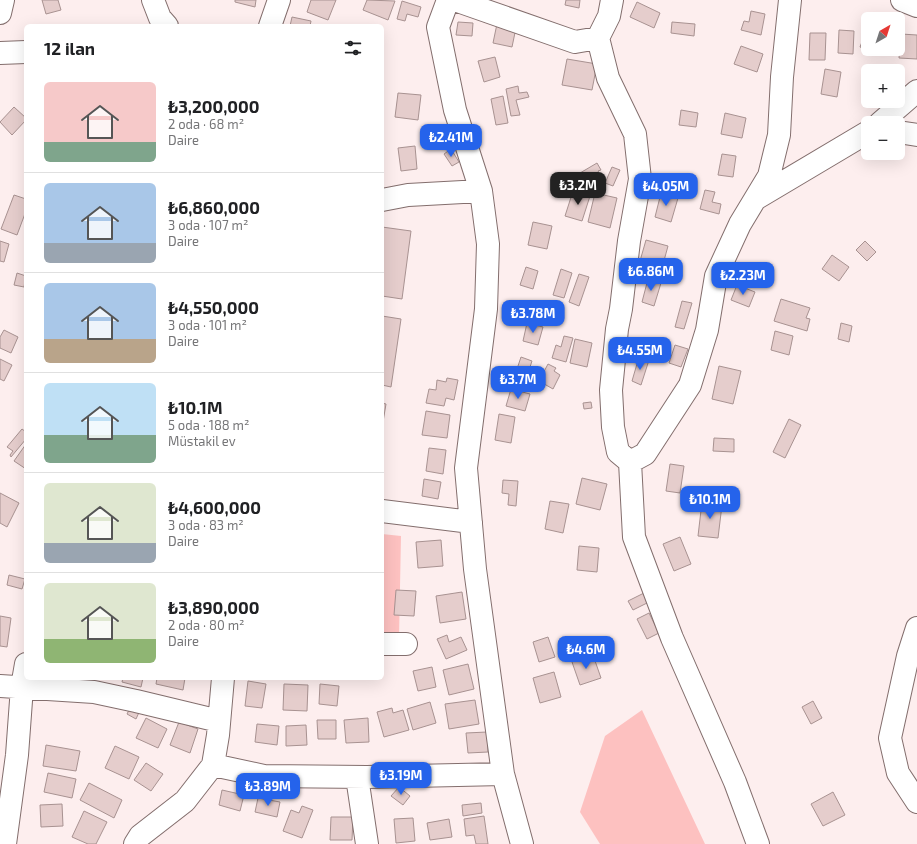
<!DOCTYPE html>
<html lang="tr">
<meta charset="utf-8">
<style>
body{margin:0;font-family:"Exo 2",sans-serif;background:#f2f2f2;color:#202124;height:100vh;display:flex;flex-direction:column;font-size:15px;white-space:nowrap}
*{box-sizing:border-box;margin:0}
p{font-size:13px;color:#757577}
.icon{flex:none;width:22px;height:22px;fill:none;stroke:currentColor;stroke-width:2;stroke-linecap:round;stroke-linejoin:round}
.map{position:relative;flex:1;overflow:hidden}
.drawer{position:absolute;left:24px;top:24px;width:360px;height:656px;display:flex;flex-direction:column;background:#fff;border-radius:6px;box-shadow:0 4px 16px #0002}
.drawer>*{flex:none}
.needle{width:26px;rotate:39deg}
.fabs{position:absolute;left:861px;top:12px;display:grid;gap:8px}
.fabs a{display:grid;place-items:center;width:44px;height:44px;border-radius:6px;background:#fff;box-shadow:0 4px 16px #0002;font-size:20px}
.price{position:absolute;translate:-50% -34px;padding:0 9px;border-radius:8px;background:#2563eb;color:#fff;font-size:13px;line-height:26px;filter:drop-shadow(0 1px 2px #0008)}
.price::after{content:'';position:absolute;left:50%;top:24px;width:12px;height:9px;margin-left:-6px;background:inherit;clip-path:polygon(0 0,100% 0,50% 100%)}
.price.on{background:#222;color:#fff}
ul{padding:0;list-style:none}
li{display:flex;align-items:center;gap:12px;height:100px;padding:0 20px}
li+li{border-top:1px solid #e0e0e0}
li span{display:grid;place-items:center;flex:none;width:112px;height:80px;border-radius:6px;color:#555}
li>.icon{margin-inline-start:auto}
span .icon{width:48px;height:48px;fill:#fffc;stroke-width:1}
li b{font-size:17px}
h2{display:flex;justify-content:space-between;align-items:center;height:48px;padding:0 20px;font-size:17px}
.map>svg:first-child{display:block}
.green{fill:#fdc1c0}
.building{fill:#e5cdcc;stroke:#a89291}
.lines{fill:none;stroke-linecap:round;stroke-linejoin:round}
.minor-casing{stroke:#836e6d;stroke-width:24}
.minor{stroke:#fff;stroke-width:22}
</style>
<div class="map">
<svg width="917" height="844" viewBox="0 0 917 844">
<rect width="100%" height="100%" fill="#fdeeee"/>
<!-- green -->
<path class="green" d="M382 534 401 536 399 639H382Z
M642 710 705 844H600L580 812 605 736Z"/>
<!-- building -->
<path class="building" d="M42 0H58L61 10 46 14Z
M235 0H256L255 7 235 2Z
M311 0H336L328 20 307 12Z
M367 0 395 1 388 20 363 10Z
M566 0H580L579 8 565 5Z
M402 1 421 7 418 17 407 14 405 21 397 19Z
M637 2 660 13 654 28 630 17Z
M751 11 765 14 761 35 741 30 744 21 749 22Z
M292 17 311 21 310 26H290Z
M498 19 517 23 512 47 493 43Z
M458 22 473 23 472 36 456 35Z
M672 22 695 24 694 36 671 33Z
M867 29H868V49H882L880 54 860 47Z
M839 30 854 31 853 54 838 53Z
M810 33H826L825 60H809Z
M901 34 917 35V59L899 58Z
M741 46 763 54 757 72 734 64Z
M495 57 500 77 484 82 478 61Z
M567 59 597 64 592 90 562 85Z
M825 69 841 72 837 97 821 94Z
M518 86 519 93 527 92 529 97 516 100 520 115 511 116 506 89Z
M398 93 421 95 418 120 395 117Z
M503 96 508 123 496 125 491 99Z
M14 107 26 118V120L12 135 0 122Z
M681 110 698 113 696 127 679 125Z
M725 113 746 118 742 138 721 134Z
M415 146 417 169 401 171 398 148Z
M451 149 459 162 452 166 444 154Z
M722 154 736 156 733 177 718 175Z
M597 163 601 170 598 171 601 176 587 185 580 173Z
M612 167 620 170 613 186 605 183Z
M705 190 715 192 712 202 721 204 719 214 700 209Z
M573 191 590 196 582 221 565 216Z
M595 193 617 198 610 228 588 222Z
M661 193 678 198 671 222 655 217Z
M14 195 26 199V211L17 235 1 229Z
M533 222 552 226 547 249 528 245Z
M382 227 411 231 402 299 382 296Z
M646 240 668 246 662 268 640 261Z
M0 241 9 244 4 262 0 261Z
M865 241 876 252 867 261 856 250Z
M832 255 849 267 839 281 822 269Z
M526 267 538 271 533 289 520 285Z
M561 269 572 273 564 298 553 295Z
M17 273 26 276 24 287 14 285Z
M579 274 589 277 579 306 569 302Z
M648 279 661 283 654 306 642 302Z
M737 285 755 292 749 307 731 300Z
M781 299 810 308 806 318 810 319 807 331 774 321Z
M682 301 692 303 684 329 675 327Z
M382 316 401 319 391 387 382 385Z
M527 323 543 327 538 345 523 341Z
M841 323 852 326 849 342 838 339Z
M4 330 18 337 11 353 0 348V337Z
M775 331 793 336 789 355 771 350Z
M564 336 573 338 566 362 552 358 556 345 561 347Z
M575 339 592 343 587 367 570 363Z
M675 345 688 349 681 367 669 363Z
M521 357 532 361 525 382 514 378Z
M639 357 649 360 641 385 632 381Z
M0 359 12 365 4 381 0 379Z
M548 364 556 368 554 371 560 375 553 389 539 381Z
M719 366 741 371 733 404 712 399Z
M447 378 458 380 454 400 446 398 444 406 426 403 429 389 436 390 437 380 446 382Z
M511 389 530 394 525 411 506 406Z
M591 402 592 408 584 409 583 403Z
M382 403 386 404 382 428Z
M426 411 450 415 447 438 422 435Z
M499 414 515 417 511 443 495 440Z
M789 419 801 425 785 458 773 452Z
M22 429 26 432V439L11 457 10 455 13 451 7 447Z
M714 438 734 439V452L713 451Z
M26 444V469L14 461Z
M429 448 446 450 443 474 426 471Z
M670 464 684 466 680 493 666 491Z
M582 478 607 484 600 510 576 504Z
M424 479 441 482 438 499 422 496Z
M503 480 518 481 516 506 508 505 509 494 502 493Z
M0 493 19 503 7 527 0 523Z
M550 501 569 504 563 533 545 529Z
M702 502 722 505 718 538 698 536Z
M680 537 691 564 674 571 663 544Z
M441 540 443 566 418 568 416 542Z
M579 546 599 548 597 572 577 570Z
M9 575 25 579 22 589 7 585Z
M396 590 416 591 414 616 394 615Z
M462 592 466 619 440 623 436 596Z
M644 593 649 602 633 610 628 601Z
M649 613 659 633 647 639 637 619Z
M0 616 11 618 7 647 0 646Z
M447 635 449 642 461 637 467 650 446 659 437 639Z
M548 637 555 657 539 662 533 642Z
M593 655 601 678 580 685 572 662Z
M468 664 474 689 449 695 443 670Z
M432 667 436 687 418 691 413 671Z
M554 672 561 697 540 703 533 678Z
M123 678H143L141 687 122 682Z
M157 678H185L183 690 156 684Z
M248 681 266 684 262 708 245 706Z
M284 684 308 685 307 711 283 710Z
M320 684 339 686 337 706 319 704Z
M475 700 479 724 449 729 445 704Z
M813 701 822 718 811 724 802 707Z
M430 702 436 723 413 730 407 709Z
M132 704 141 708 136 719 127 714Z
M392 708 393 713 403 710 409 730 384 737 377 712Z
M146 718 167 729 158 748 136 738Z
M368 718 369 742 346 743 344 720Z
M317 720H336V739H318Z
M179 722 198 729 190 753 170 745Z
M257 724 279 726 277 745 255 742Z
M306 725 307 745 286 746V726Z
M487 732 488 752 468 753 466 733Z
M46 745 80 751 76 771 43 766Z
M115 746 139 757 129 779 105 768Z
M146 763 163 774 151 791 134 780Z
M48 773 76 779 72 798 44 792Z
M89 783 122 800 114 818 80 800Z
M399 787 410 796 403 805 391 796Z
M222 790 244 795 240 811 219 805Z
M833 792 845 815 823 826 811 804Z
M258 798 280 802 277 817 255 812Z
M481 803 482 813 463 816 462 805Z
M62 804 63 826 41 827 40 805Z
M302 806 313 810 302 838 283 831 291 810 299 813Z
M84 811 107 822 96 844H88L72 837Z
M484 816 488 844H476L474 835 466 836 464 819Z
M331 817H353L352 840H330Z
M413 818 415 841 396 843 394 819Z
M449 819 452 837 430 840 427 823Z"/>
<g class="lines">
<!-- minor casing -->
<g class="minor-casing">
<path id="minor" d="M153 0 160 18 167 26
M448 0 438 27 455 110 481 191 488 244 486 309 466 468 475 569 503 774 522 844
M455 0 575 42 598 38
M612 0 609 16 598 38 608 78 635 134 640 179 629 241 621 309 617 329 611 390 613 427 618 452 630 462 634 537 672 638 735 782 758 844
M902 0 917 6
M0 13 3 0
M270 26 279 0
M0 53 26 52
M880 123 917 91
M898 132 917 135
M757 198 868 132
M382 200 408 195 481 191
M630 462 645 454 690 385 707 330 716 276 740 224 769 176 779 135 782 77 790 0
M382 511 471 522
M917 628 908 656 890 738 898 773 917 802
M382 644H406
M0 686 94 692 136 701 219 721
M213 765 264 776 367 777 503 774
M357 777 367 844
M5 844 17 755 22 687 26 664
M135 844 140 836 185 801 213 765 218 735 223 678"/>
</g>
<!-- minor -->
<use href="#minor" class="minor"/>
</g>
</svg>
<div class="fabs">
<a><svg class="needle" viewBox="-14 -14 28 28"><path d="M0-13l5 13h-10z" fill="#e53935"/><path d="M0 13l5-13h-10z" fill="#757577"/></svg></a>
<a>+</a>
<a>−</a>
</div>
<b class="price" style="left:451px;top:158px">₺2.41M</b>
<b class="price on" style="left:578px;top:206px">₺3.2M</b>
<b class="price" style="left:666px;top:207px">₺4.05M</b>
<b class="price" style="left:651px;top:292px">₺6.86M</b>
<b class="price" style="left:743px;top:296px">₺2.23M</b>
<b class="price" style="left:533px;top:334px">₺3.78M</b>
<b class="price" style="left:640px;top:371px">₺4.55M</b>
<b class="price" style="left:518px;top:400px">₺3.7M</b>
<b class="price" style="left:710px;top:520px">₺10.1M</b>
<b class="price" style="left:586px;top:670px">₺4.6M</b>
<b class="price" style="left:401px;top:796px">₺3.19M</b>
<b class="price" style="left:268px;top:807px">₺3.89M</b>
<section class="drawer">
<h2>12 ilan<svg class="icon" aria-label="filters" viewBox="0 0 24 24"><path d="M4 7h16M4 17h16"/><circle cx="9" cy="7" r="2"/><circle cx="15" cy="17" r="2"/></svg></h2>
<ul>
<li><span style="background:linear-gradient(#f6c9c9 75%,#7fa58c 0)"><svg class="icon" aria-label="home" viewBox="0 0 24 24"><path d="M3 11l9-7 9 7M6 9v11h12V9"/></svg></span><div><b>₺3,200,000</b><p>2 oda · 68 m²</p><p>Daire</p></div></li>
<li><span style="background:linear-gradient(#a9c7e8 75%,#9aa5b1 0)"><svg class="icon" aria-label="home" viewBox="0 0 24 24"><path d="M3 11l9-7 9 7M6 9v11h12V9"/></svg></span><div><b>₺6,860,000</b><p>3 oda · 107 m²</p><p>Daire</p></div></li>
<li><span style="background:linear-gradient(#a9c7e8 70%,#b9a48a 0)"><svg class="icon" aria-label="home" viewBox="0 0 24 24"><path d="M3 11l9-7 9 7M6 9v11h12V9"/></svg></span><div><b>₺4,550,000</b><p>3 oda · 101 m²</p><p>Daire</p></div></li>
<li><span style="background:linear-gradient(#bfe0f5 65%,#7fa58c 0)"><svg class="icon" aria-label="home" viewBox="0 0 24 24"><path d="M3 11l9-7 9 7M6 9v11h12V9"/></svg></span><div><b>₺10.1M</b><p>5 oda · 188 m²</p><p>Müstakil ev</p></div></li>
<li><span style="background:linear-gradient(#dfe7d0 75%,#9aa5b1 0)"><svg class="icon" aria-label="home" viewBox="0 0 24 24"><path d="M3 11l9-7 9 7M6 9v11h12V9"/></svg></span><div><b>₺4,600,000</b><p>3 oda · 83 m²</p><p>Daire</p></div></li>
<li><span style="background:linear-gradient(#dfe7d0 70%,#8fb573 0)"><svg class="icon" aria-label="home" viewBox="0 0 24 24"><path d="M3 11l9-7 9 7M6 9v11h12V9"/></svg></span><div><b>₺3,890,000</b><p>2 oda · 80 m²</p><p>Daire</p></div></li>
</ul>
</section>
</div>
